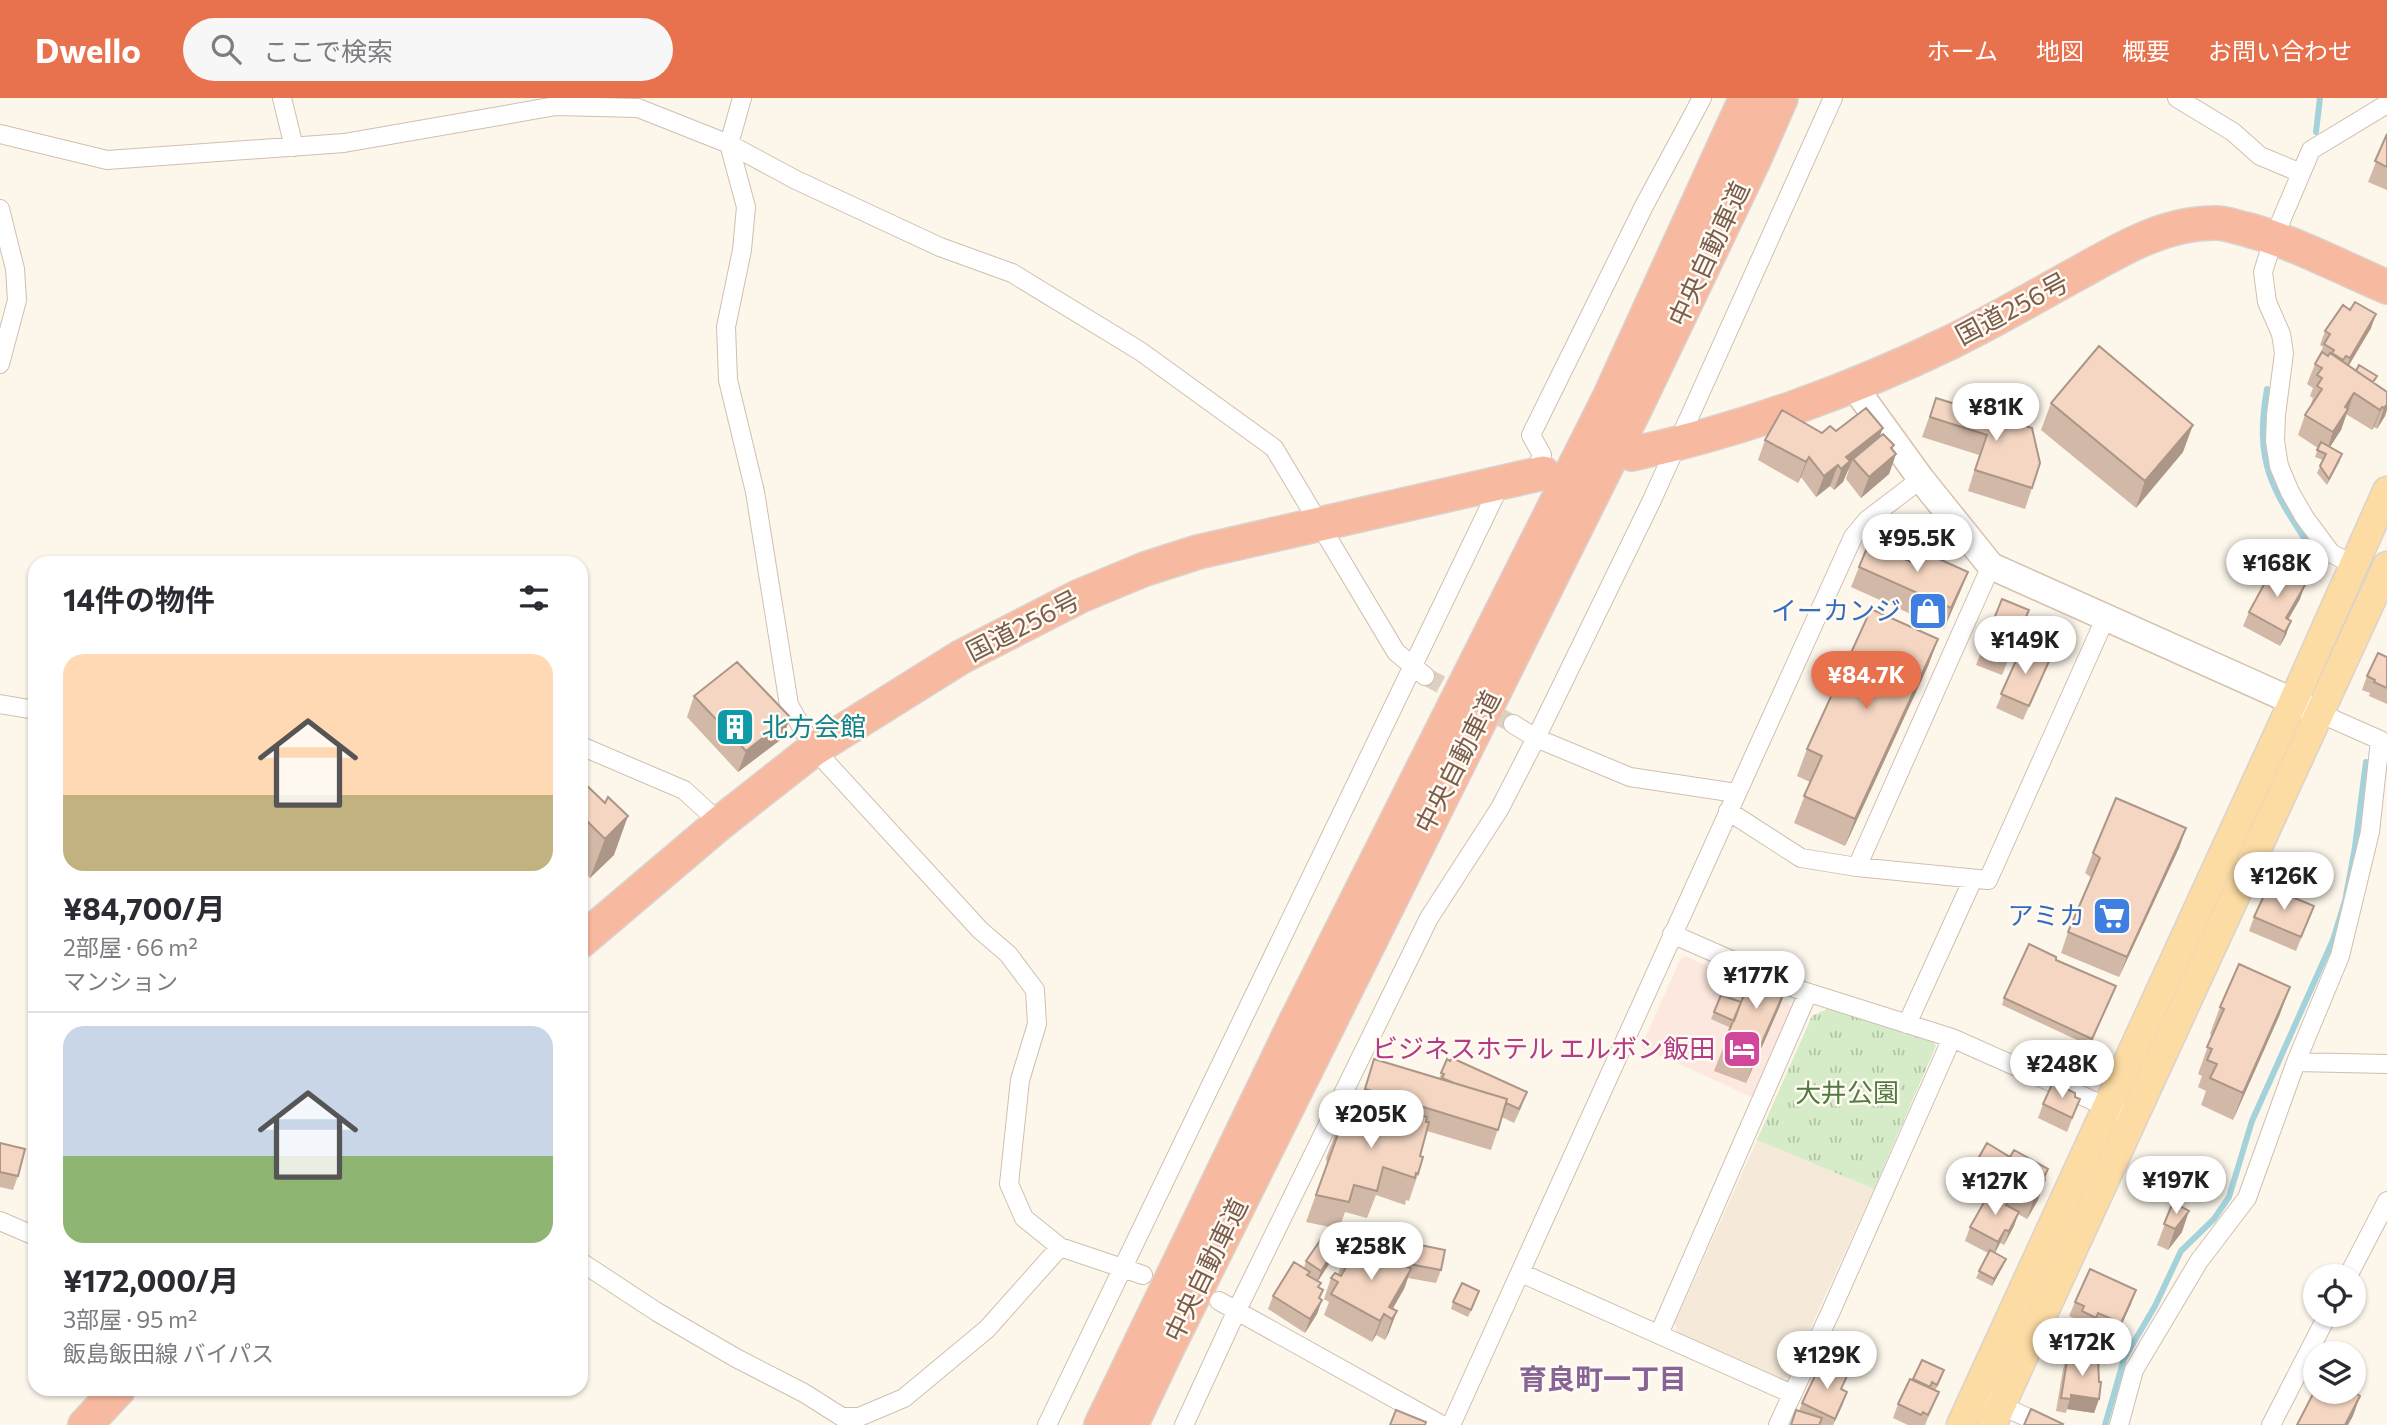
<!DOCTYPE html>
<html lang="ja">
<meta charset="utf-8">
<style>
body{margin:0;font-family:Commissioner,"Noto Sans JP",sans-serif;background:#f7f7f7;color:#2b2b33;height:100vh;display:flex;flex-direction:column;font-size:26px;white-space:nowrap}
*{box-sizing:border-box;margin:0}
p{font-size:23px;color:#7c7c81}
.icon{flex:none;width:38px;height:38px;fill:none;stroke:currentColor;stroke-width:2;stroke-linecap:round;stroke-linejoin:round}
.map{position:relative;flex:1;overflow:hidden}
.side{position:absolute;left:28px;top:458px;width:560px;height:840px;display:flex;flex-direction:column;background:#fff;border-radius:21px;box-shadow:0 2px 5px #0004}
.side>*{flex:none}
.tools{position:absolute;left:2303px;top:1166px;display:grid;gap:14px}
.tools a{display:grid;place-items:center;width:63px;height:63px;border-radius:50%;background:#fff;box-shadow:0 2px 5px #0004;font-size:35px}
.price{position:absolute;translate:-50% -60px;padding:0 16px;border-radius:24px;background:#fff;color:#222;font-size:23px;line-height:46px;filter:drop-shadow(0 2px 4px #0008)}
.price::after{content:'';position:absolute;left:50%;top:42px;width:21px;height:16px;margin-left:-10px;background:inherit;clip-path:polygon(0 0,100% 0,50% 100%)}
.price.active{background:#e9724e;color:#fff}
ul{padding:0;list-style:none}
li{display:grid;align-content:center;gap:14px;height:371px;padding:0 35px}
li+li{border-top:2px solid #e1e1e2}
li span{display:grid;place-items:center;height:217px;border-radius:21px;color:#555}
li>.icon{margin-inline-start:auto}
span .icon{width:126px;height:126px;fill:#fffc;stroke-width:1}
li b{font-size:30px}
h2{display:flex;justify-content:space-between;align-items:center;height:84px;padding:0 35px;font-size:30px}
header{display:flex;align-items:center;gap:42px;box-sizing:border-box;height:98px;padding:0 35px;background:#e9724e;color:#fff}
header strong{font-size:33px}
nav{display:flex;gap:38px;margin-inline-start:auto;font-size:24px}
.search{width:490px;height:63px;background:#f7f7f7;display:flex;align-items:center;gap:18px;box-sizing:border-box;padding:0 24px;border-radius:38px;color:#7c7c81;font-size:26px}
.map>svg:first-child{display:block}
.residential{fill:#f5e9d9}
.commercial{fill:#fde8df}
.park{fill:url(#park-tufts)}
.lines{fill:none;stroke-linecap:round;stroke-linejoin:round}
.stream{stroke:#a4d2db;stroke-width:6}
.street-tunnel{stroke:#dcd0c3;stroke-width:18;stroke-dasharray:18 9;stroke-linecap:butt}
.street-casing{stroke:#d1bfaf;stroke-width:20}
.secondary-casing{stroke:#d6c1af;stroke-width:29}
.primary-casing{stroke:#dad2cd;stroke-width:31}
.highway-casing{stroke:#dad2cd;stroke-width:36}
.street{stroke:#fff;stroke-width:18}
.secondary{stroke:#fff;stroke-width:26}
.primary{stroke:#fcdca3;stroke-width:28}
.highway{stroke:#f8b9a1;stroke-width:33}
.wall{fill:#d2b8a7;fill-rule:evenodd}
.shaded-wall{fill:#ab9688}
.building{fill:#f4d6c2;stroke:#ab9688;stroke-width:2}
.labels{text-anchor:middle;stroke-width:5;stroke-linejoin:round;paint-order:stroke}
.street-label{font-size:26px;fill:#7a5d4c;stroke:#fffaf2}
.shop-label{font-size:26px;fill:#366cbe;stroke:#fffaf2;text-anchor:end}
.culture-label{font-size:26px;fill:#0d838f;stroke:#fffaf2;text-anchor:start}
.hotel-label{font-size:26px;fill:#b23c85;stroke:#fffaf2;text-anchor:end}
.park-label{font-size:26px;fill:#517a41;stroke:#fffaf2}
.neighbourhood-label{font-size:28px;font-weight:bold;fill:#866596;stroke:#fffaf2}
</style>
<header>
<strong>Dwello</strong>
<div class="search"><svg class="icon" aria-label="search" viewBox="0 0 24 24"><circle cx="10" cy="10" r="6"/><path d="M15 15l6 6"/></svg>ここで検索</div>
<nav><a>ホーム</a><a>地図</a><a>概要</a><a>お問い合わせ</a></nav>
</header>
<div class="map">
<svg width="2387" height="1327" viewBox="0 0 2387 1327">
<defs>
<pattern id="park-tufts" width="24" height="20" patternUnits="userSpaceOnUse" patternTransform="scale(1.75)"><rect width="24" height="20" fill="#d6ecc8"/><path d="M3 7l-1-3M5 7V3M7 7l1-3M15 17l-1-3M17 17v-4M19 17l1-3" fill="none" stroke="#b3c2a5"/></pattern>
</defs>
<rect width="100%" height="100%" fill="#fdf6eb"/>
<!-- residential -->
<path class="residential" d="M1757 1042 1874 1091 1788 1279 1781 1281 1678 1237 1675 1225Z"/>
<!-- commercial -->
<path class="commercial" d="M1686 858 1793 909 1754 1000 1641 949 1681 860Z"/>
<!-- park -->
<path class="park" d="M1829 910 1933 943 1936 948 1874 1091 1757 1042 1812 918Z"/>
<g class="lines">
<!-- stream -->
<path class="stream" d="M2316 34 2320 0
M2267 291C2254 366 2272 391 2312 452
M2105 1327 2124 1261 2155 1208 2181 1153 2214 1121 2229 1099 2252 1023 2333 842 2345 803 2355 749 2366 664"/>
<!-- street-tunnel -->
<path class="street-tunnel" d="M1425 578 1513 626"/>
<!-- street casing -->
<g class="street-casing">
<path id="street" d="M282 0 294 49
M742 0 729 46 746 109 742 152 726 229 728 282 755 394 789 607 814 651 980 832 1008 856 1035 892 1037 926 1020 982 1009 1086 1024 1120 1060 1149 1143 1177
M2177 0 2233 34 2260 58 2301 75
M0 36 107 62 344 45 556 8 638 10 729 46 796 82 940 149 1012 175 1140 253 1274 350 1396 554 1425 578
M0 111 15 171 17 202 0 266
M1534 378 1542 357 1531 337 1644 108 1702 0
M2353 467 2331 455 2305 420 2290 394 2279 368 2275 343 2276 317 2284 255 2281 236 2267 204 2263 174 2274 139 2311 52 2387 6
M0 606 35 612
M1513 626 1536 640 1630 679 1736 695
M581 648 684 692 720 725
M1728 713 1801 760 1857 769 1988 782 2105 521
M1857 769 1991 468
M1672 836 1797 891 1952 940 2132 1020
M1907 926 1973 781
M2296 964 2387 966
M0 1123 35 1138
M581 1164 657 1214 736 1260 804 1295 842 1319H859L904 1300 987 1231 1060 1149
M1521 1175 1792 1296
M2348 1178 2387 1103
M1219 1203 1442 1327
M1659 1236 1808 895
M1993 1304 2044 1327
M1047 1327 1501 385
M1184 1327 1237 1212 1429 820 1500 710 1536 640 1652 402 1833 0
M1451 1327 1853 439 1867 422 1921 381
M1778 1327 1831 1213 1952 940
M2119 1327 2134 1272 2199 1163 2247 1100 2296 964 2340 858 2370 734 2380 642 2319 615
M2271 1327 2328 1216"/>
</g>
<!-- secondary casing -->
<g class="secondary-casing">
<path id="secondary" d="M1853 287 1921 381 1991 468 2319 615"/>
</g>
<!-- primary casing -->
<g class="primary-casing">
<path id="primary" d="M1961 1327 2293 604 2387 393
M1992 1327 2387 468"/>
</g>
<!-- highway casing -->
<g class="highway-casing">
<path id="highway" d="M1632 356C1740 333 1852 292 1951 244 1996 222 2038 197 2082 173 2123 150 2165 125 2214 125 2224 124 2235 129 2245 131 2294 144 2340 169 2387 189
M581 843 720 725 814 651 961 559 1080 498 1145 471 1198 454 1543 375
M85 1327 118 1292
M1101 1327 1294 927 1609 300 1746 0
M1131 1327 1169 1247 1637 307 1753 64 1781 0"/>
</g>
<!-- street -->
<use href="#street" class="street"/>
<!-- secondary -->
<use href="#secondary" class="secondary"/>
<!-- primary -->
<use href="#primary" class="primary"/>
<!-- highway -->
<use href="#highway" class="highway"/>
</g>
<!-- wall -->
<path class="wall" d="M2387 36V92L2368 84Z
M2371 230 2348 268 2387 294 2385 318 2377 331 2374 329 2372 332 2346 316 2341 332 2330 349 2340 363 2327 387 2317 375 2323 362 2315 359 2318 350 2298 337 2305 317 2310 309 2313 300 2310 298 2313 290 2307 286 2315 266 2319 258 2323 249 2320 247 2325 233Z
M1936 300 2032 330V390L2025 411 1968 393 1979 357 1922 339Z
M2051 305 2183 354 2136 410 2041 332Z
M1883 330 1879 339 1894 347 1892 351 1896 356 1889 376 1861 400 1846 381 1849 371 1847 373 1843 384 1834 392 1830 388 1816 399 1801 379 1798 385 1758 362 1765 342 1836 333Z
M1911 464 1968 474 1960 494 1944 531 1851 489 1859 469Z
M2002 501 2029 512 2002 577 1976 567Z
M2300 501 2288 521 2286 537 2280 548 2243 528 2249 514Z
M1938 541 1928 568 1845 748 1794 725 1810 684 1797 678 1807 651Z
M2020 550 2050 561 2023 622 1996 610 2019 557Z
M2387 559V606L2369 598 2370 595 2362 592 2367 578Z
M694 598 790 619 783 640 738 674 687 619Z
M581 682 614 757 590 780 581 771Z
M2186 730 2179 750 2119 879 2061 855 2068 834 2092 780 2085 775 2093 755Z
M2314 808 2296 853 2249 833 2254 819Z
M2056 862 2116 888 2090 948 2002 907 2004 900Z
M1789 883 1779 910 1746 985 1714 973 1731 930 1711 921 1721 897 1741 904Z
M2220 909 2280 916 2233 1022 2201 1007 2206 993 2198 989 2202 978 2198 976 2212 937 2210 936Z
M1374 961 1439 981 1447 961 1522 1008 1514 1025 1502 1019 1491 1052 1427 1033 1420 1058 1418 1076 1409 1103 1406 1102 1405 1107 1376 1097 1367 1120 1345 1114 1339 1131 1306 1124 1327 1066 1326 1060 1348 1003 1352 1004 1362 997ZM1372 1016 1391 1022 1387 1035 1368 1027Z
M2075 999 2080 1001 2067 1034 2038 1020 2043 1006Z
M0 1045 18 1078 13 1092 0 1089Z
M2010 1059 2048 1071 2038 1102 2027 1121 2018 1116 2014 1128 2004 1147 2000 1145 1995 1155 2003 1168 1992 1188 1976 1180 1988 1155 1965 1143 1970 1129 1987 1098 1967 1087 1975 1066Z
M2173 1104 2182 1134 2168 1152 2157 1147Z
M1356 1134 1441 1172 1436 1185 1408 1180 1404 1191 1392 1211 1397 1213 1389 1234 1385 1242 1376 1237 1372 1244 1324 1217 1329 1204 1324 1201 1331 1180 1338 1176 1346 1156 1352 1147Z
M1338 1147 1333 1160 1318 1183 1320 1201 1322 1202 1317 1216 1305 1235 1268 1211 1273 1198 1304 1170 1306 1163Z
M1477 1200 1468 1219 1451 1211 1453 1204Z
M2075 1204 2131 1206 2116 1239 2093 1229 2091 1234 2077 1227 2078 1222 2069 1218Z
M2068 1257 2099 1301 2094 1315 2067 1311 2066 1315 2056 1313 2063 1271Z
M1922 1262 1942 1279 1935 1293 1933 1308 1925 1327H1908L1893 1320 1898 1306 1913 1283Z
M1842 1292 1847 1294 1833 1327H1791L1799 1313 1802 1305Z"/>
<!-- shaded-wall -->
<path class="shaded-wall" d="M2376 216 2371 230 2345 274 2350 260Z
M2354 295 2341 332 2326 355 2333 334 2345 309Z
M2387 306V312L2385 318 2377 331 2384 310Z
M2382 309 2374 329 2372 332 2380 312Z
M2193 327 2183 354 2136 410 2145 383Z
M1883 330 1875 350 1853 361 1843 384 1834 392 1846 359Z
M1894 347 1888 363 1896 356 1889 376 1861 400 1869 379Z
M1809 359 1801 379 1798 385 1806 364Z
M1838 367 1830 388 1816 399 1824 378Z
M1968 474 1960 494 1944 531 1951 510Z
M2305 487 2300 501 2281 534 2286 520Z
M2291 523 2286 537 2280 548 2285 534Z
M1938 541 1928 568 1845 748 1855 721Z
M790 619 783 640 738 674 746 653Z
M628 718 614 757 590 780 605 741Z
M2186 730 2179 750 2119 879 2127 859Z
M1789 883 1779 910 1746 985 1756 958Z
M2290 889 2280 916 2233 1022 2243 995Z
M2048 1071 2038 1102 2027 1121 2034 1101Z
M2189 1113 2182 1134 2168 1152 2175 1131Z
M2019 1114 2014 1128 2004 1147 2009 1133Z
M2005 1132 2000 1145 1993 1158 1998 1144Z
M1338 1147 1333 1160 1316 1186 1321 1173Z
M2006 1161 2003 1168 1992 1188 1994 1181Z
M1411 1171 1404 1191 1388 1219 1389 1209Z
M2136 1192 2131 1206 2116 1239 2121 1225Z
M1322 1202 1317 1216 1305 1235 1310 1221Z
M1397 1213 1389 1234 1385 1242 1392 1221Z
M1384 1216 1376 1237 1372 1244 1380 1223Z
M1847 1294 1842 1308 1833 1327 1835 1321Z
M2071 1297 2099 1301 2094 1315 2067 1311Z
M2360 1298 2353 1318 2348 1327H2345Z"/>
<!-- building -->
<path class="building" d="M2387 36V69L2375 63Z
M2355 204 2376 216 2350 260 2346 258 2343 262 2332 255 2334 252 2324 246 2330 236 2325 233 2343 207 2350 212Z
M2099 248 2193 327 2145 383 2051 305Z
M2322 254 2328 258 2330 255 2387 294V306L2384 310 2382 309 2380 312 2354 295 2345 309 2348 311 2333 334 2305 317 2322 291 2317 288 2322 280 2317 277 2322 270 2315 266Z
M2359 267 2377 278 2373 284 2356 273Z
M1936 300 2032 330 2040 365 2032 390 1975 372 1987 337 1930 319Z
M1866 310 1883 330 1846 359 1850 363 1841 371 1838 367 1824 378 1809 359 1806 364 1765 342 1782 312 1822 335 1830 328 1836 333Z
M1883 336 1894 347 1891 350 1896 356 1869 379 1853 361Z
M2321 344 2342 356 2329 381 2320 368 2326 356 2317 352Z
M1869 445 1911 464 1917 451 1968 474 1951 510 1859 469Z
M2273 470 2305 487 2286 520 2291 523 2285 534 2249 514Z
M2002 501 2029 512 2007 563 1981 553Z
M1871 511 1938 541 1855 721 1804 698 1822 658 1807 651Z
M2026 538 2041 545 2037 556 2020 550Z
M2022 549 2050 561 2029 608 2001 596Z
M2378 555 2387 559V590L2374 584 2375 582 2367 578Z
M737 564 790 619 746 653 694 598Z
M581 682 605 705 608 699 628 718 605 741 581 717Z
M2116 700 2186 730 2127 859 2068 834 2100 760 2093 755Z
M2268 789 2314 808 2301 839 2254 819Z
M2029 846 2056 859V862L2116 888 2092 941 2004 900Z
M2239 866 2290 889 2243 995 2210 980 2217 966 2207 962 2212 951 2207 949 2224 911 2220 909Z
M1756 868 1789 883 1756 958 1724 945Z
M1721 897 1741 904 1734 923 1714 914Z
M1452 960 1527 994 1519 1011 1506 1005 1507 1001 1454 985 1442 980 1444 976 1441 975 1447 961 1450 963Z
M1374 961 1507 1001 1498 1032 1365 991Z
M2053 984 2075 995V999L2080 1001 2072 1020 2043 1006Z
M1355 995 1377 1002 1368 1027 1387 1035 1391 1021 1396 1023 1399 1016 1404 1018 1406 1014 1427 1019 1426 1024H1429L1420 1058 1423 1059 1418 1076 1416 1075 1415 1080 1383 1069 1377 1093 1354 1087 1349 1104 1316 1097 1337 1039 1336 1033 1348 1003 1352 1004Z
M0 1045 25 1051 18 1078 0 1074Z
M1987 1045 2010 1059 2014 1052 2048 1071 2044 1079 2045 1082 2034 1101 1975 1066Z
M1991 1092 2009 1102 2006 1107 2019 1114 2009 1133 2005 1132 1998 1144 1970 1129Z
M2173 1104 2189 1113 2175 1131 2164 1126Z
M1356 1134 1445 1152 1441 1172 1398 1164V1159L1391 1157V1155L1374 1151V1147L1355 1143Z
M1324 1137 1338 1147 1321 1173 1306 1163Z
M1351 1146 1360 1152 1363 1148 1373 1154 1375 1151 1411 1171 1389 1209 1397 1213 1392 1221 1384 1216 1380 1223 1331 1196 1338 1184 1331 1180 1335 1175 1341 1178 1352 1159 1346 1156Z
M1990 1152 2006 1161 1994 1181 1979 1173Z
M1294 1164 1310 1174 1307 1177 1321 1185 1318 1189 1323 1192 1319 1200 1322 1202 1310 1221 1273 1198Z
M2090 1171 2136 1192 2121 1225 2098 1215 2096 1220 2082 1213 2084 1208 2075 1204Z
M1462 1185 1479 1193 1471 1212 1453 1204Z
M2068 1257 2098 1261 2099 1284H2101L2099 1301 2071 1297V1301L2061 1300Z
M1922 1262 1944 1272 1937 1287 1932 1284 1930 1289 1913 1281Z
M1822 1263 1848 1276 1841 1291 1847 1294 1835 1321 1802 1305Z
M1910 1281 1939 1294 1928 1317 1923 1314 1921 1317 1898 1306Z
M2315 1292V1293H2352L2360 1298 2345 1327H2297Z
M2031 1311 2063 1326 2062 1327H2024Z
M1396 1312 1426 1324 1425 1327H1390Z
M1796 1312 1822 1320 1819 1327H1791Z"/>
<!-- icons -->
<defs>
<g id="shop-square" transform="scale(2.0125)"><rect x="-9" y="-9" width="18" height="18" rx="4" fill="#3f7fe0" stroke="#fffaf2"/><path d="M-5-2.5h2.3a2.7 3.5 0 0 1 5.4 0H5L5.5 6h-11ZM-1.5-2.5h3a1.5 2.3 0 0 0-3 0Z" fill="#fff"/></g>
<g id="building-square" transform="scale(2.0125)"><rect x="-9" y="-9" width="18" height="18" rx="4" fill="#0f9aa8" stroke="#fffaf2"/><path d="M-4-6H4V6H1V3H-1V6H-4ZM-2.5-4.3h1.7v1.8h-1.7ZM.8-4.3h1.7v1.8H.8ZM-2.5-1h1.7V.8h-1.7ZM.8-1h1.7V.8H.8Z" fill="#fff"/></g>
<g id="supermarket-square" transform="scale(2.0125)"><rect x="-9" y="-9" width="18" height="18" rx="4" fill="#3f7fe0" stroke="#fffaf2"/><path d="M-6-5.5h2.5l.6 2H6L4.5 2H-2.5L-4.4-4H-6ZM-1.5 3.2a1.3 1.3 0 1 0 .1 0ZM3 3.2a1.3 1.3 0 1 0 .1 0Z" fill="#fff"/></g>
<g id="hotel-square" transform="scale(2.0125)"><rect x="-9" y="-9" width="18" height="18" rx="4" fill="#d1479c" stroke="#fffaf2"/><path d="M-6-4.5h1.5V1H6V5H4.5V3h-9V5H-6ZM-4 0a1.8 1.8 0 1 1 3.6 0ZM.5 0V-2.5h3Q6-2.5 6 0Z" fill="#fff"/></g>
</defs>
<g fill-rule="evenodd">
<use href="#shop-square" x="1928" y="513"/>
<use href="#building-square" x="735" y="629"/>
<use href="#supermarket-square" x="2112" y="818"/>
<use href="#hotel-square" x="1742" y="951"/>
</g>
<g class="labels">
<!-- street labels -->
<g class="street-label">
<text transform="translate(1709 156) rotate(-65)" y="9">中央自動車道</text>
<text transform="translate(2012 211) rotate(-28)" y="9">国道256号</text>
<text transform="translate(1023 528) rotate(-27)" y="9">国道256号</text>
<text transform="translate(1458 664) rotate(-63)" y="9">中央自動車道</text>
<text transform="translate(1206 1172) rotate(-64)" y="9">中央自動車道</text>
</g>
<!-- shop labels -->
<g class="shop-label">
<text x="1901" y="522">イーカンジ</text>
<text x="2085" y="827">アミカ</text>
</g>
<!-- culture labels -->
<g class="culture-label">
<text x="762" y="638">北方会館</text>
</g>
<!-- hotel labels -->
<g class="hotel-label">
<text x="1715" y="960">ビジネスホテル エルボン飯田</text>
</g>
<!-- park labels -->
<g class="park-label">
<text x="1847" y="1004">大井公園</text>
</g>
<!-- neighbourhood labels -->
<g class="neighbourhood-label">
<text x="1603" y="1291">育良町一丁目</text>
</g>
</g>
</svg>
<div class="tools">
<a><svg class="icon" aria-label="locate" viewBox="0 0 24 24"><circle cx="12" cy="12" r="6"/><path d="M12 2v4M12 18v4M2 12h4M18 12h4"/></svg></a>
<a><svg class="icon" aria-label="layers" viewBox="0 0 24 24"><path d="M12 4l9 5-9 5-9-5zM3 14l9 5 9-5"/></svg></a>
</div>
<b class="price" style="left:1996px;top:345px">¥81K</b>
<b class="price" style="left:1917px;top:476px">¥95.5K</b>
<b class="price" style="left:2277px;top:501px">¥168K</b>
<b class="price" style="left:2025px;top:578px">¥149K</b>
<b class="price active" style="left:1866px;top:613px">¥84.7K</b>
<b class="price" style="left:2284px;top:814px">¥126K</b>
<b class="price" style="left:1756px;top:913px">¥177K</b>
<b class="price" style="left:2062px;top:1002px">¥248K</b>
<b class="price" style="left:1371px;top:1052px">¥205K</b>
<b class="price" style="left:2176px;top:1118px">¥197K</b>
<b class="price" style="left:1995px;top:1119px">¥127K</b>
<b class="price" style="left:1371px;top:1184px">¥258K</b>
<b class="price" style="left:2082px;top:1280px">¥172K</b>
<b class="price" style="left:1827px;top:1293px">¥129K</b>
<section class="side">
<h2>14件の物件<svg class="icon" aria-label="filters" viewBox="0 0 24 24"><path d="M4 7h16M4 17h16"/><circle cx="9" cy="7" r="2"/><circle cx="15" cy="17" r="2"/></svg></h2>
<ul>
<li><span style="background:linear-gradient(#ffd9b3 65%,#c2b280 0)"><svg class="icon" aria-label="home" viewBox="0 0 24 24"><path d="M3 11l9-7 9 7M6 9v11h12V9"/></svg></span><div><b>¥84,700/月</b><p>2部屋 · 66 m²</p><p>マンション</p></div></li>
<li><span style="background:linear-gradient(#c9d6e8 60%,#8fb573 0)"><svg class="icon" aria-label="home" viewBox="0 0 24 24"><path d="M3 11l9-7 9 7M6 9v11h12V9"/></svg></span><div><b>¥172,000/月</b><p>3部屋 · 95 m²</p><p>飯島飯田線 バイパス</p></div></li>
</ul>
</section>
</div>
